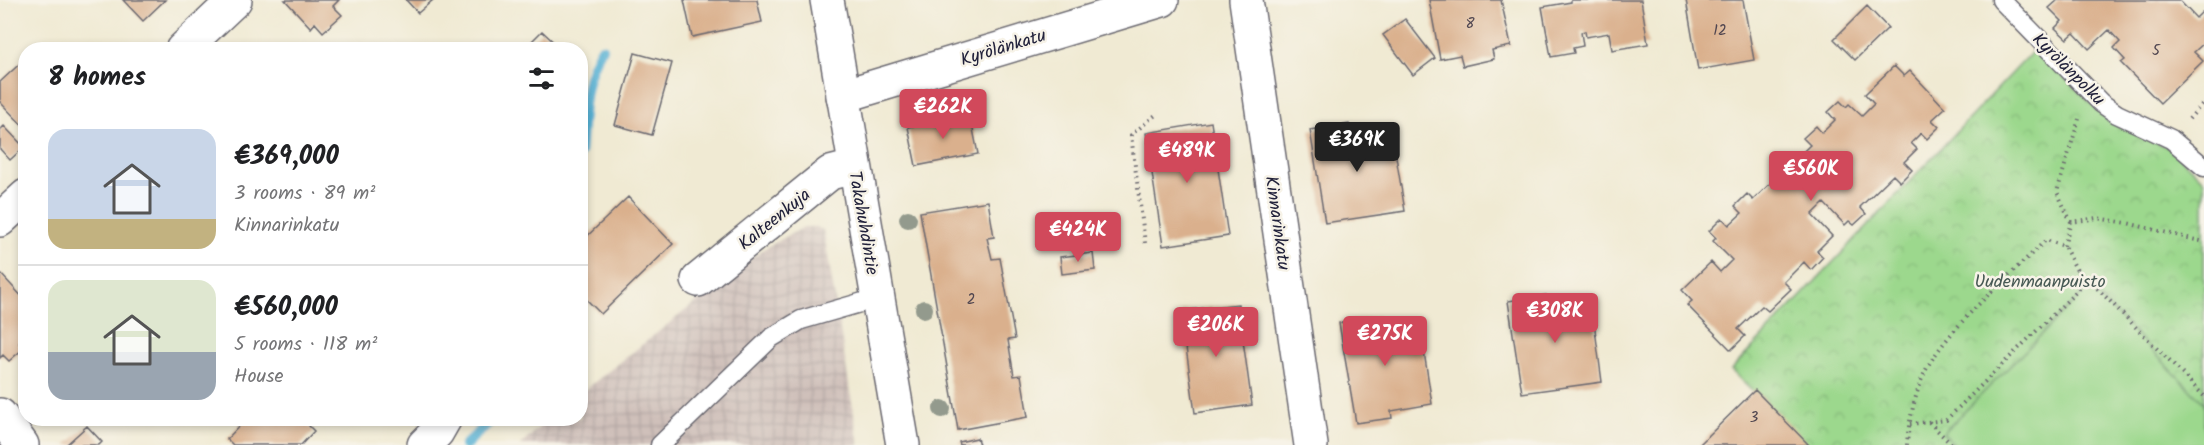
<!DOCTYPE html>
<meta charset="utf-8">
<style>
body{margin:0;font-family:Kalam,sans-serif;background:#f2f2f2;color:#202124;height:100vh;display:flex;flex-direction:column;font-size:22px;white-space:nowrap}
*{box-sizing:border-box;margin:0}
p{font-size:20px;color:#757577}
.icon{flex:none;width:33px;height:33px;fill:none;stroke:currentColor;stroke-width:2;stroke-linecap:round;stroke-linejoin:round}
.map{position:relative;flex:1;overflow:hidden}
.side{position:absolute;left:18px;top:42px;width:570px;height:384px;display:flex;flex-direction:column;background:#fff;border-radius:24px;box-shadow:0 3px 9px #0003}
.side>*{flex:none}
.price{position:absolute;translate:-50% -51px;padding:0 14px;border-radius:6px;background:#d1495b;color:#fff;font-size:20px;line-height:39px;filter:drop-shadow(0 2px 3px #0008)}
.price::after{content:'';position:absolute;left:50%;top:36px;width:18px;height:14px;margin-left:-9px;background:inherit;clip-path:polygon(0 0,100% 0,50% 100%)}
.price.active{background:#222;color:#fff}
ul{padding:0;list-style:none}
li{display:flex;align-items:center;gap:18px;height:150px;padding:0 30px}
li+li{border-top:2px solid #e0e0e0}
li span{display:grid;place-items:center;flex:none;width:168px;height:120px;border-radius:18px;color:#555}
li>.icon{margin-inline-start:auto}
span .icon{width:72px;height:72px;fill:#fffc;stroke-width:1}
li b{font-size:26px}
h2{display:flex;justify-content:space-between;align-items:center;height:72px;padding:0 30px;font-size:26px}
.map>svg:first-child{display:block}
.industrial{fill:url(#industrial-grid)}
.park{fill:url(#park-crowns);stroke:#5f7d64;stroke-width:1.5}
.pitch{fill:#9cd88d;stroke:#5f7d64;stroke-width:1.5}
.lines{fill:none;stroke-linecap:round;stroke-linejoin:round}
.stream{stroke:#57b1d4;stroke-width:10}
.building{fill:#dab08d}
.service-casing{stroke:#6a6870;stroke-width:21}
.minor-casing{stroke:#6a6870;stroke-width:36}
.tertiary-casing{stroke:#6a6870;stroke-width:36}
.path{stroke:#6a6870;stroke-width:4;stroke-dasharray:1.5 4.5;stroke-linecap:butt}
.service{stroke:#fff;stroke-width:18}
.minor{stroke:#fff;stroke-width:33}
.tertiary{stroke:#fff;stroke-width:33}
.tree{fill:#939a8d}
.labels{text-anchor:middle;stroke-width:5;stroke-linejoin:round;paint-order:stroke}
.number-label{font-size:15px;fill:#504650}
.street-label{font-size:18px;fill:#22223b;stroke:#f7f3e8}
.park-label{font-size:18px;fill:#475954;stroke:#f7f3e8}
</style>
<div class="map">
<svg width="2204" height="445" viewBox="0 0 2204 445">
<defs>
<pattern id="industrial-grid" width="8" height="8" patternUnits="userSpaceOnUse" patternTransform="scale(1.5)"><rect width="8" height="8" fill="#cfc0ba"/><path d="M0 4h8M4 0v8" fill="none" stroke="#b1a5a1"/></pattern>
<pattern id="park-crowns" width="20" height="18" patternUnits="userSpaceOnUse" patternTransform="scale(1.5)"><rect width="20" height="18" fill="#9cd88d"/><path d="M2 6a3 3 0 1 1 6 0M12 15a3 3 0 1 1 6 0" fill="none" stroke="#86b97b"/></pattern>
</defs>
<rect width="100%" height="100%" fill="#f7f3e8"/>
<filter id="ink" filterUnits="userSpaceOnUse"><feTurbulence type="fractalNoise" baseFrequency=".0167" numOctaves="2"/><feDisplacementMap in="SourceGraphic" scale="12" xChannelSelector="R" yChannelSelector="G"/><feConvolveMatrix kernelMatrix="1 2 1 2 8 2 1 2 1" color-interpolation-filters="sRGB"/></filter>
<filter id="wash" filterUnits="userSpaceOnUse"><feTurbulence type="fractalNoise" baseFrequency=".008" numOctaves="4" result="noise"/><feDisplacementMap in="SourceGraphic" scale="24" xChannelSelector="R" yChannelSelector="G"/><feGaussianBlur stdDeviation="1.35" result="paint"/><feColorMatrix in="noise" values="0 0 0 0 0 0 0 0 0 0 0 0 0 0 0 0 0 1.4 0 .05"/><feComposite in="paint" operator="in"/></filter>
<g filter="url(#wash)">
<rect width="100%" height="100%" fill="#f0ead3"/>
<!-- industrial -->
<path class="industrial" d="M804 227H816L823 230 825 239 859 445H521L548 419 580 418 581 393 762 250Z"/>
<!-- park -->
<path class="park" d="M2035 49 2111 122 2172 149 2204 181V445H1806L1731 370Z"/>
<!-- pitch -->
<path class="pitch" d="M2089 287 2204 403V445H1955L1943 433Z"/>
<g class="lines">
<!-- stream -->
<path class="stream" d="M580 153C583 118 582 79 602 48
M465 445 494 418"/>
</g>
<g id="blocks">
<!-- building -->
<path class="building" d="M123 0H165L143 21Z
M285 0H339L333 6 342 15 323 32 315 23 311 28Z
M406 0H433L418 13Z
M684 0H757L762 22 692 37Z
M1429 0H1501L1511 46 1492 50 1494 59 1463 66 1460 55 1440 59Z
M1571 0H1641L1648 44 1612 50 1609 33 1586 37 1585 31 1581 32 1583 46 1573 48 1574 53 1551 57 1542 7 1571 2Z
M1686 0H1743L1754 60 1698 70Z
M2058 0H2179L2196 18 2202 12 2204 14V43L2194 52 2203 61 2160 103 2121 63 2125 60 2114 48 2120 42 2109 30 2089 49 2074 33 2067 39 2055 28 2062 21 2049 8Z
M1867 6 1888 28 1855 60 1834 39Z
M1405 19 1435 58 1413 75 1383 35Z
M542 31 562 50H523Z
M635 53 672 63 652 135 615 125Z
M26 58V129L0 102V82Z
M1894 66 1904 76 1910 71 1945 108 1932 120 1939 127 1927 139 1921 133 1911 143 1917 149 1904 162 1912 170 1900 182 1893 175 1860 207 1866 214 1854 225 1849 221 1845 225 1824 203 1812 215 1832 236 1817 251 1823 257 1811 270 1804 262 1784 282 1791 289 1768 311 1762 306 1738 329 1745 336 1731 350 1687 305 1692 301 1682 290 1711 262 1720 272 1732 260 1713 241 1716 238 1709 231 1722 218 1729 225 1742 213 1735 206 1747 194 1753 200 1810 145 1803 138 1816 126 1822 133 1835 120 1828 112 1840 101 1846 107 1849 104 1862 116 1874 104 1865 94Z
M970 114 978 154 916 166 908 127Z
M1211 122 1228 236 1163 246 1146 133Z
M1349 124 1350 132 1391 126 1405 211 1325 223 1310 130Z
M4 126 24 147 10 160 0 149V130Z
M628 197 673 244 601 314 580 293V243Z
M988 201 994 237 987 238 992 259 1000 258 1015 339 1008 340 1014 376 1021 375 1028 417 958 430 920 212Z
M1093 253 1095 270 1062 274 1060 257Z
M0 273 26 301V337L19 343 24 348 9 361 3 355 0 358Z
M1546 295 1548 305 1591 299 1602 382 1522 393 1508 301Z
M1238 304 1252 405 1195 413 1181 311Z
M1378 316 1380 325 1419 319 1432 404 1391 411 1392 418 1356 423 1339 323Z
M1755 390 1809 445H1699Z
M247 418H316L309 426 314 431 301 445H233L227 439Z
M87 426 102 442 99 445H66Z
M977 438 979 445H960L959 442Z"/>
</g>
</g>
<g filter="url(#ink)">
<use href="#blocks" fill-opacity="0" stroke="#6a6870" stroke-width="1.5"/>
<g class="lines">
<!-- service casing -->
<g class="service-casing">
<path id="service" d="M2001 0 2101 103 2117 114 2171 139 2204 167
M660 445 771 338 801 320 877 298"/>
</g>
<!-- minor casing -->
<g class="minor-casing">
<path id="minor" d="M1246 0 1311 445
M182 50 235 0
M843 96 1162 0
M0 220 26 196
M698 280 830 173 854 167
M0 415 22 445
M424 445 437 432 445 418"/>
</g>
<!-- tertiary casing -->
<g class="tertiary-casing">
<path id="tertiary" d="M827 0 903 445"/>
</g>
<!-- path -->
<path class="path" d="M2189 119 2204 102
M2071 222 2057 192 2079 119
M1145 243 1131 135 1158 113
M2064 246 2071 222 2097 218 2127 223 2204 242
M1929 422 1952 445
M1910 424 1946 420 2084 284 2091 282 2204 396
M1907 445C1908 422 1918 380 1931 361 1961 316 2007 278 2046 240L2064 246 2084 284"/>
<!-- service -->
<use href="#service" class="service"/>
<!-- minor -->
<use href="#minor" class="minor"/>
<!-- tertiary -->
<use href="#tertiary" class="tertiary"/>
</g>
<!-- trees -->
<g class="tree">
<circle cx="908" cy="219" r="9"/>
<circle cx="924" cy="309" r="9"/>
<circle cx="942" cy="409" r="9"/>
</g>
</g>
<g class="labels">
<!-- number labels -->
<g class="number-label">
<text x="1470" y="28">8</text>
<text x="1720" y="35">12</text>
<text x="2156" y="55">5</text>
<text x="971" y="304">2</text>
<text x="1754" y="422">3</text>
</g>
<!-- street labels -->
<g class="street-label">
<text transform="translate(1003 47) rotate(-17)" y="6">Kyrölänkatu</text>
<text transform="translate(2069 69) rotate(45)" y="6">Kyrölänpolku</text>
<text transform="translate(774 219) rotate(-39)" y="6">Kalteenkuja</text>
<text transform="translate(864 223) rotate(80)" y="6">Takahuhdintie</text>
<text transform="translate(1278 223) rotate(82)" y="6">Kinnarinkatu</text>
</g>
<!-- park labels -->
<g class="park-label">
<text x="2040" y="287">Uudenmaanpuisto</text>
</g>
</g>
</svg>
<b class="price" style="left:943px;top:140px">€262K</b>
<b class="price active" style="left:1357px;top:173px">€369K</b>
<b class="price" style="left:1187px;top:184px">€489K</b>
<b class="price" style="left:1811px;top:202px">€560K</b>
<b class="price" style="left:1078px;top:263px">€424K</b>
<b class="price" style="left:1555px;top:344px">€308K</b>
<b class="price" style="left:1216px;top:358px">€206K</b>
<b class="price" style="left:1385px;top:367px">€275K</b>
<section class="side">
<h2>8 homes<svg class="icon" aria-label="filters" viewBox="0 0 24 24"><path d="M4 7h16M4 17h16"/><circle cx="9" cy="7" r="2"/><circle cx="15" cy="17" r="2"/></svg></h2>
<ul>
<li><span style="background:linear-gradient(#c9d6e8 75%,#c2b280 0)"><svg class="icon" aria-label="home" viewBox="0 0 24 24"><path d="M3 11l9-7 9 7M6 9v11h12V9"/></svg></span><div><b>€369,000</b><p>3 rooms · 89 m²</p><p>Kinnarinkatu</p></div></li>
<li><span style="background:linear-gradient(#dfe7d0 60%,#9aa5b1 0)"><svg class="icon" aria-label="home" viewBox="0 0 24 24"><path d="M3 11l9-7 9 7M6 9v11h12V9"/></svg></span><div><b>€560,000</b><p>5 rooms · 118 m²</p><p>House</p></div></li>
</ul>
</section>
</div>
